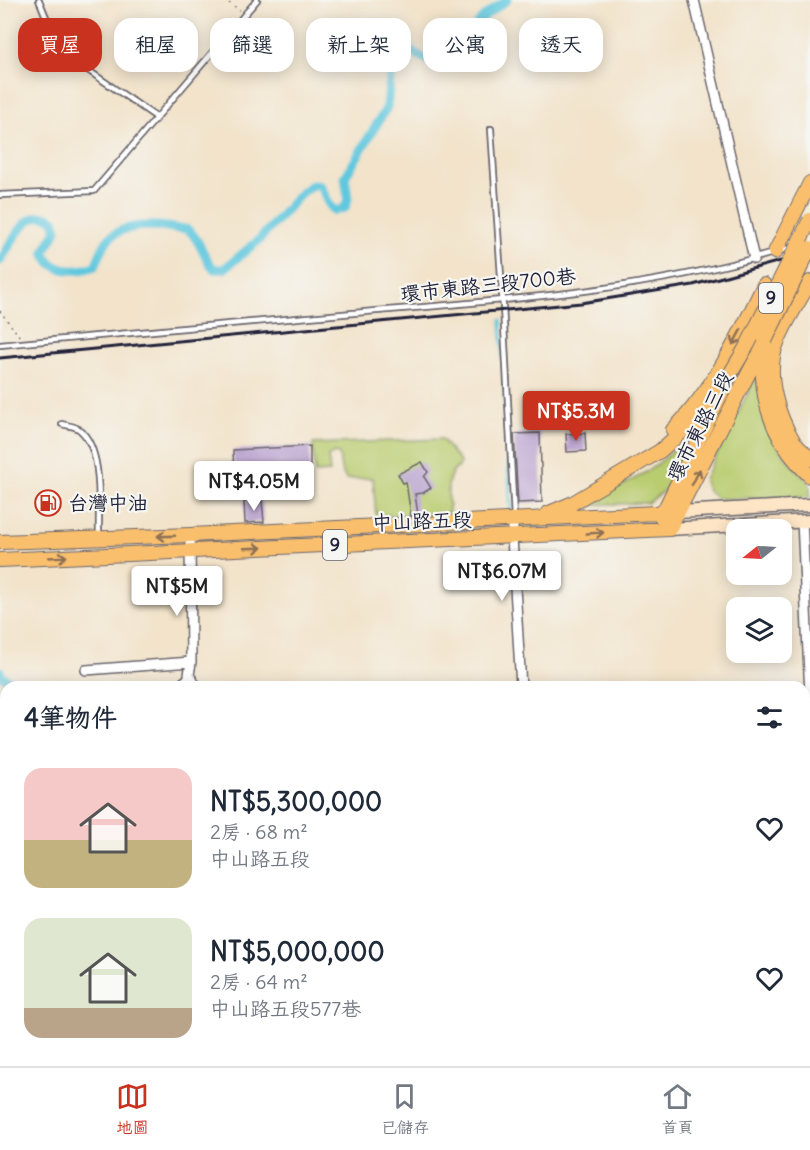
<!DOCTYPE html>
<html lang="zh-TW">
<meta charset="utf-8">
<style>
body{margin:0;font-family:Delius,"LXGW WenKai TC",sans-serif;background:#f6f6f7;color:#1f2937;height:100vh;display:flex;flex-direction:column;font-size:22px;white-space:nowrap}
*{box-sizing:border-box;margin:0}
p{font-size:20px;color:#747a83}
.icon{flex:none;width:33px;height:33px;fill:none;stroke:currentColor;stroke-width:2;stroke-linecap:round;stroke-linejoin:round}
.map{position:relative;flex:1;overflow:hidden}
.sheet{position:absolute;left:0px;top:681px;width:810px;height:386px;display:flex;flex-direction:column;background:#fff;border-radius:18px 18px 0 0;box-shadow:0 3px 15px #0003}
.sheet>*{flex:none}
.hud{position:absolute;left:18px;top:18px;width:774px;height:54px;display:flex;gap:12px}
.needle{width:39px;rotate:252deg}
.buttons{position:absolute;left:726px;top:519px;display:grid;gap:12px}
.buttons a{display:grid;place-items:center;width:66px;height:66px;border-radius:12px;background:#fff;box-shadow:0 3px 15px #0003;font-size:30px}
.price{position:absolute;translate:-50% -51px;padding:0 14px;border-radius:6px;background:#fff;color:#222;font-size:20px;line-height:39px;filter:drop-shadow(0 2px 3px #0008)}
.price::after{content:'';position:absolute;left:50%;top:36px;width:18px;height:14px;margin-left:-9px;background:inherit;clip-path:polygon(0 0,100% 0,50% 100%)}
.price.current{background:#c8321e;color:#fff}
ul{padding:0;list-style:none}
li{display:flex;align-items:center;gap:18px;height:150px;padding:0 24px}
li span{display:grid;place-items:center;flex:none;width:168px;height:120px;border-radius:18px;color:#555}
li>.icon{margin-inline-start:auto}
span .icon{width:72px;height:72px;fill:#fffc;stroke-width:1}
li b{font-size:26px}
h2{display:flex;justify-content:space-between;align-items:center;height:72px;padding:0 24px;font-size:26px}
.chip{padding:0 21px;border-radius:18px;background:#fff;box-shadow:0 3px 15px #0003;font-size:21px;line-height:54px}
.chip.current{background:#c8321e;color:#fff}
.tabs{display:flex;justify-content:space-around;align-items:center;height:84px;border-top:2px solid #e0e1e3;background:#fff;font-size:16px;color:#747a83}
.tabs a{display:grid;justify-items:center;gap:3px}
.tabs .current{color:#c8321e}
.map>svg:first-child{display:block}
.green{fill:#b9cc6f;stroke:#6e7755;stroke-width:1.5}
.lines{fill:none;stroke-linecap:round;stroke-linejoin:round}
.stream{stroke:#61c8de;stroke-width:3}
.canal{stroke:#61c8de;stroke-width:9}
.building{fill:#b89fce}
.lane-casing{stroke:#6b666d;stroke-width:8}
.street-casing{stroke:#6b666d;stroke-width:12}
.secondary-casing{stroke:#6b666d;stroke-width:15}
.primary-casing{stroke:#6b666d;stroke-width:16}
.path{stroke:#6b666d;stroke-width:1.5;stroke-dasharray:1.5 4.5;stroke-linecap:butt}
.lane{stroke:#fff;stroke-width:4.5}
.street{stroke:#fff;stroke-width:9}
.secondary{stroke:#fde5c5;stroke-width:12}
.primary{stroke:#f9bf6d;stroke-width:14}
.rail{stroke:#22223b;stroke-width:3}
.primary-bridge-casing{stroke:#6b666d;stroke-width:16;stroke-linecap:butt}
.primary-bridge{stroke:#f9bf6d;stroke-width:14}
.oneway{stroke:#8e7054}
.labels{text-anchor:middle;stroke-width:4.5;stroke-linejoin:round;paint-order:stroke}
.shield{fill:#f6f6f2;stroke:#626272;stroke-width:1.5}
.shield-label{font-size:18px;font-weight:bold;fill:#22223b}
.street-label{font-size:20px;fill:#22223b;stroke:#f6f6f2}
.poi-label{font-size:20px;fill:#22223b;stroke:#f6f6f2;text-anchor:start}
</style>
<div class="map">
<svg width="810" height="1066" viewBox="0 0 810 1066">
<rect width="100%" height="100%" fill="#f6f6f2"/>
<filter id="ink" filterUnits="userSpaceOnUse"><feTurbulence type="fractalNoise" baseFrequency=".0167" numOctaves="2"/><feDisplacementMap in="SourceGraphic" scale="12" xChannelSelector="R" yChannelSelector="G"/><feConvolveMatrix kernelMatrix="1 2 1 2 8 2 1 2 1" color-interpolation-filters="sRGB"/></filter>
<filter id="wash" filterUnits="userSpaceOnUse"><feTurbulence type="fractalNoise" baseFrequency=".008" numOctaves="4" result="noise"/><feDisplacementMap in="SourceGraphic" scale="24" xChannelSelector="R" yChannelSelector="G"/><feGaussianBlur stdDeviation="1.35" result="paint"/><feColorMatrix in="noise" values="0 0 0 0 0 0 0 0 0 0 0 0 0 0 0 0 0 1.4 0 .05"/><feComposite in="paint" operator="in"/></filter>
<g filter="url(#wash)">
<rect width="100%" height="100%" fill="#f2e3ca"/>
<!-- green -->
<path class="green" d="M757 375C765 430 770 443 810 483V497L718 499C710 494 705 490 704 479Z
M442 439 460 462 459 467C443 475 449 497 449 513L376 516 373 478 346 479 341 469 339 454 335 453 328 456 330 472 315 473 313 444Z
M673 450 681 453 683 459 666 489 648 503 583 505C614 489 650 475 673 450Z"/>
<g class="lines">
<!-- stream -->
<path class="stream" d="M501 320 511 513
M0 768 6 769"/>
<!-- canal -->
<path class="canal" d="M0 261C12 243 27 204 54 220L57 230 44 252C51 273 77 273 95 266 99 258 102 248 107 241 122 222 154 225 174 228 178 229 185 228 188 230 198 236 204 259 214 269H224L259 240 302 192 312 185H319C327 194 324 202 335 211L345 208 348 199 345 177 387 107 393 52C409 39 423 68 444 61 462 56 470 33 481 20 488 12 499 6 507 0
M0 671 1 675 19 687
M0 1026 6 1032
M31 1060 36 1066
M483 1066 486 1060"/>
</g>
<g id="blocks">
<!-- building -->
<path class="building" d="M540 433 542 502 518 503 514 434Z
M585 433 586 451 567 452 566 434Z
M310 446V469L234 475 233 450Z
M422 462 428 472 424 477 431 488 423 493 415 494 418 515 411 516 406 482 403 483 398 474Z
M244 501H262L264 522 245 523Z"/>
</g>
</g>
<g filter="url(#ink)">
<use href="#blocks" fill-opacity="0" stroke="#6b666d" stroke-width="1.5"/>
<g class="lines">
<!-- lane casing -->
<g class="lane-casing">
<path id="lane" d="M39 0 60 51 156 117
M491 129 503 306 514 518
M0 195 94 191 257 0
M0 345C125 333 251 322 376 311 514 300 661 289 793 247
M62 424C68 426 76 426 80 430 104 451 98 506 99 536
M175 687 189 675
M0 775H6
M0 1015 6 1010
M221 1060 226 1066"/>
</g>
<!-- street casing -->
<g class="street-casing">
<path id="street" d="M694 0 754 259
M514 518 512 537 521 687
M802 521 810 696
M190 535 191 662 189 675 197 687
M86 670 191 662
M407 1060 412 1066
M538 1060 539 1066"/>
</g>
<!-- secondary casing -->
<g class="secondary-casing">
<path id="secondary" d="M678 512 810 505
M669 529 810 521"/>
</g>
<!-- primary casing -->
<g class="primary-casing">
<path id="primary" d="M775 252 810 183
M810 282C798 303 783 325 775 348 766 378 778 417 794 442 798 448 805 453 810 459
M764 349C758 400 773 441 810 476
M673 430C713 390 740 335 764 285
M547 514 571 504 660 451 694 421 729 376
M661 517 722 392
M0 542 190 535 678 512
M0 560 669 529 765 341"/>
</g>
<!-- path -->
<path class="path" d="M224 0 240 10
M0 311 20 337"/>
<!-- lane -->
<use href="#lane" class="lane"/>
<!-- street -->
<use href="#street" class="street"/>
<!-- secondary -->
<use href="#secondary" class="secondary"/>
<!-- primary -->
<use href="#primary" class="primary"/>
<!-- rail -->
<path class="rail" d="M0 358 581 303 693 285 810 253"/>
<!-- primary-bridge casing -->
<g class="primary-bridge-casing">
<path id="primary-bridge" d="M765 341 810 248
M729 376 748 344 810 220"/>
</g>
<!-- primary-bridge -->
<use href="#primary-bridge" class="primary-bridge"/>
</g>
<!-- one-way arrows -->
<defs><path id="oneway-shaft" d="M-6 0H5M1.5-3L5.5 0L1.5 3" fill="none" stroke-width="1.6" stroke-linecap="round" stroke-linejoin="round" transform="scale(1.5)"/></defs>
<g class="oneway">
<use href="#oneway-shaft" transform="translate(737 337) rotate(119)"/>
<use href="#oneway-shaft" transform="translate(696 477) rotate(-63)"/>
<use href="#oneway-shaft" transform="translate(595 533) rotate(-3)"/>
<use href="#oneway-shaft" transform="translate(166 536) rotate(178)"/>
<use href="#oneway-shaft" transform="translate(253 548) rotate(-2)"/>
<use href="#oneway-shaft" transform="translate(58 557) rotate(-3)"/>
</g>
</g>
<!-- icons -->
<defs>
<g id="fuel-ring" transform="scale(1.35)"><circle r="9.5" fill="#f6f6f2" stroke="#c8321e" stroke-width="1.5"/><path d="M-5.5-6h7V0h2V4h1.3V-2.5L3-4.5l.8-.8L6-3V5H2.5V1h-1V6h-7ZM-4.2-4.7v3.2H.2V-4.7Z" fill="#c8321e"/></g>
</defs>
<g fill-rule="evenodd">
<use href="#fuel-ring" x="48" y="503"/>
</g>
<g class="labels">
<!-- shield labels -->
<g class="shield">
<rect x="759" y="283" width="24" height="30" rx="4.5"/>
<rect x="323" y="530" width="24" height="30" rx="4.5"/>
</g>
<g class="shield-label">
<text x="771" y="304">9</text>
<text x="335" y="551">9</text>
</g>
<!-- street labels -->
<g class="street-label">
<text transform="translate(488 285) rotate(-6)" y="7">環市東路三段700巷</text>
<text transform="translate(700 426) rotate(-63)" y="7">環市東路三段</text>
<text transform="translate(422 521) rotate(-2)" y="7">中山路五段</text>
</g>
<!-- poi labels -->
<g class="poi-label">
<text x="68" y="510">台灣中油</text>
</g>
</g>
</svg>
<div class="buttons">
<a><svg class="needle" viewBox="-14 -14 28 28"><path d="M0-13l5 13h-10z" fill="#e53935"/><path d="M0 13l5-13h-10z" fill="#747a83"/></svg></a>
<a><svg class="icon" aria-label="layers" viewBox="0 0 24 24"><path d="M12 4l9 5-9 5-9-5zM3 14l9 5 9-5"/></svg></a>
</div>
<b class="price current" style="left:576px;top:442px">NT$5.3M</b>
<b class="price" style="left:254px;top:512px">NT$4.05M</b>
<b class="price" style="left:502px;top:602px">NT$6.07M</b>
<b class="price" style="left:177px;top:617px">NT$5M</b>
<div class="hud">
<a class="chip current">買屋</a>
<a class="chip">租屋</a>
<a class="chip">篩選</a>
<a class="chip">新上架</a>
<a class="chip">公寓</a>
<a class="chip">透天</a>
</div>
<section class="sheet">
<h2>4筆物件<svg class="icon" aria-label="filters" viewBox="0 0 24 24"><path d="M4 7h16M4 17h16"/><circle cx="9" cy="7" r="2"/><circle cx="15" cy="17" r="2"/></svg></h2>
<ul>
<li><span style="background:linear-gradient(#f6c9c9 60%,#c2b280 0)"><svg class="icon" aria-label="home" viewBox="0 0 24 24"><path d="M3 11l9-7 9 7M6 9v11h12V9"/></svg></span><div><b>NT$5,300,000</b><p>2房 · 68 m²</p><p>中山路五段</p></div><svg class="icon" aria-label="heart" viewBox="0 0 24 24"><path d="M12 20l-8-8c-3-5 5-10 8-4 3-6 11-1 8 4z"/></svg></li>
<li><span style="background:linear-gradient(#dfe7d0 75%,#b9a48a 0)"><svg class="icon" aria-label="home" viewBox="0 0 24 24"><path d="M3 11l9-7 9 7M6 9v11h12V9"/></svg></span><div><b>NT$5,000,000</b><p>2房 · 64 m²</p><p>中山路五段577巷</p></div><svg class="icon" aria-label="heart" viewBox="0 0 24 24"><path d="M12 20l-8-8c-3-5 5-10 8-4 3-6 11-1 8 4z"/></svg></li>
</ul>
</section>
</div>
<nav class="tabs">
<a class="current"><svg class="icon" aria-label="map" viewBox="0 0 24 24"><path d="M3 6l6-2 6 2 6-2v14l-6 2-6-2-6 2zM9 4v14M15 6v14"/></svg>地圖</a>
<a><svg class="icon" aria-label="saved" viewBox="0 0 24 24"><path d="M7 4h10v16l-5-4-5 4z"/></svg>已儲存</a>
<a><svg class="icon" aria-label="home" viewBox="0 0 24 24"><path d="M3 11l9-7 9 7M6 9v11h12V9"/></svg>首頁</a>
</nav>
